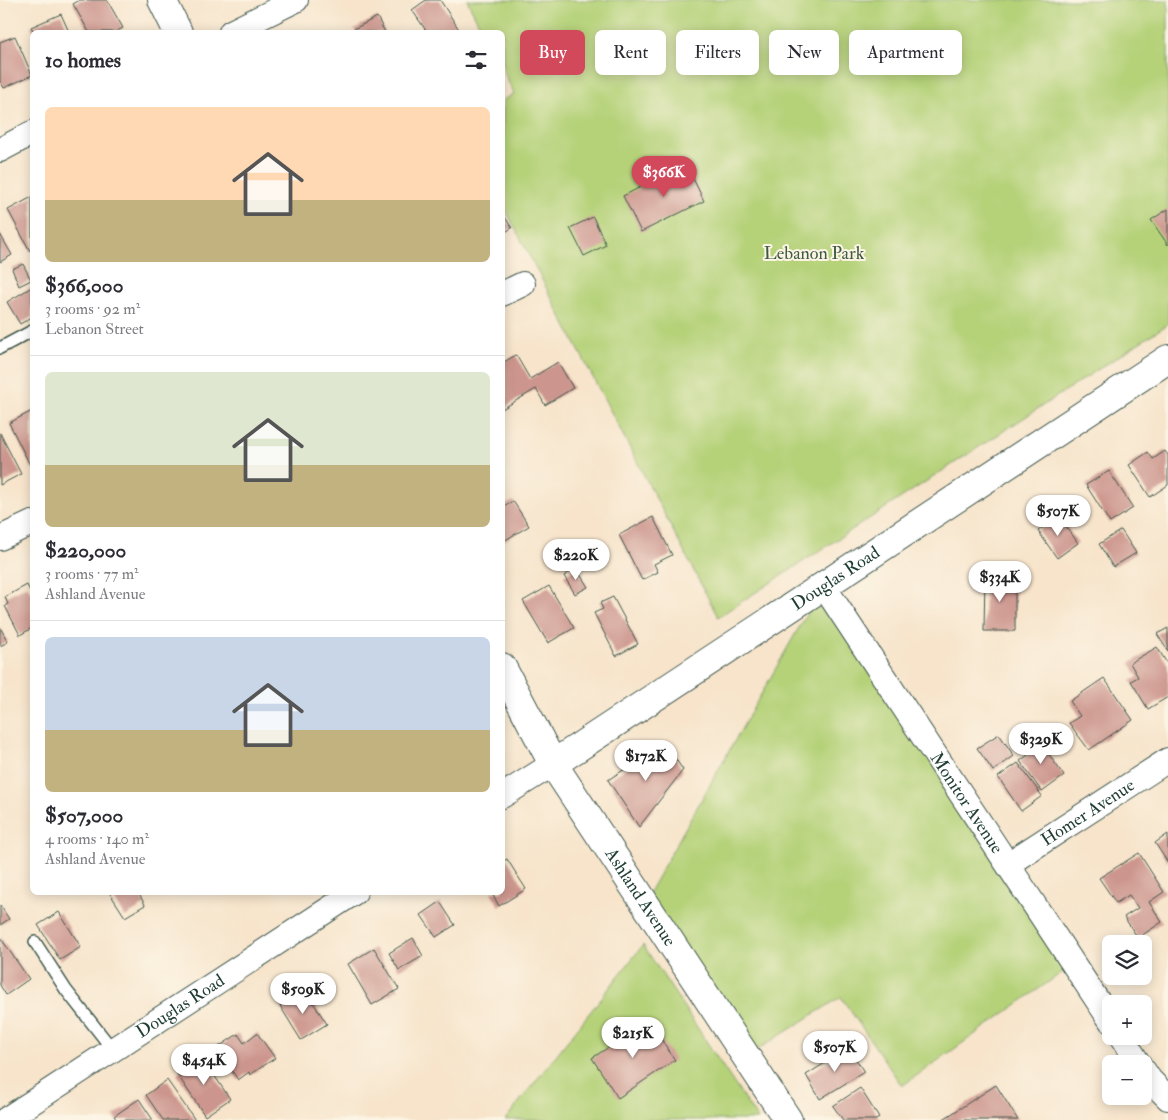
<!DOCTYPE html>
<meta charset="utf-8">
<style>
body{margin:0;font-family:"IM FELL Double Pica",serif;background:#f7f7f7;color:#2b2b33;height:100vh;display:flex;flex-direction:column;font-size:19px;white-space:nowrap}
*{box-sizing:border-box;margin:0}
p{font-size:16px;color:#7c7c81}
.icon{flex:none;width:28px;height:28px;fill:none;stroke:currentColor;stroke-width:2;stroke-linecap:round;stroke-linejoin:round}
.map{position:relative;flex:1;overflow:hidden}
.side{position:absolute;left:30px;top:30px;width:475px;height:865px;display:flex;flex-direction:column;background:#fff;border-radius:8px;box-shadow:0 2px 12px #0003}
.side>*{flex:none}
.guide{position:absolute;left:520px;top:30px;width:475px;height:45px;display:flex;gap:10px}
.fabs{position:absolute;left:1102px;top:935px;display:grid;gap:10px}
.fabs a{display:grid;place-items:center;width:50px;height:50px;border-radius:8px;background:#fff;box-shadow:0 2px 12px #0003;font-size:25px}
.price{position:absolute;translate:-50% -42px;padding:0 11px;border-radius:18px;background:#fff;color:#222;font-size:16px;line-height:32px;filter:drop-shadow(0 1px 2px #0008)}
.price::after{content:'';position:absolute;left:50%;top:30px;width:15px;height:11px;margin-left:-8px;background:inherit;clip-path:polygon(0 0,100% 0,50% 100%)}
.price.on{background:#d1495b;color:#fff}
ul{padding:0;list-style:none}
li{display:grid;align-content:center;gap:10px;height:265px;padding:0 15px}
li+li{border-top:1px solid #e1e1e2}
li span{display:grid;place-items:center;height:155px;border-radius:8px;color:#555}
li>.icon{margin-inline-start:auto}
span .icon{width:90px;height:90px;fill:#fffc;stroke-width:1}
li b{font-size:21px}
h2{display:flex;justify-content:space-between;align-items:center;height:60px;padding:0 15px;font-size:21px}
.chip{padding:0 18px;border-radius:8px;background:#fff;box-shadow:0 2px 12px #0003;font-size:18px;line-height:45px}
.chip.on{background:#d1495b;color:#fff}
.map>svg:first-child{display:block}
.green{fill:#b5d279;stroke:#6a8856}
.building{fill:#cc958d}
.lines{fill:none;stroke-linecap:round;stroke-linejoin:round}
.service-casing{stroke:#3f564b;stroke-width:14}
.minor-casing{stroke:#3f564b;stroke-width:26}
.tertiary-casing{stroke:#3f564b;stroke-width:30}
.service{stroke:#fff;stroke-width:11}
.minor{stroke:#fff;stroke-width:24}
.tertiary{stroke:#fff;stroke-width:28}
.labels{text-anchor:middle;stroke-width:4;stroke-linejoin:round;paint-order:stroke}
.park-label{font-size:18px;fill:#3d5b42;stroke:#fcf5e5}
.street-label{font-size:18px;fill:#1f3d34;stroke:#fcf5e5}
</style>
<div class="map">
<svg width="1168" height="1120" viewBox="0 0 1168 1120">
<rect width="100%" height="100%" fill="#fcf5e5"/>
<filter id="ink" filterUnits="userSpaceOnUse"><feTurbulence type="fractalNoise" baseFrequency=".02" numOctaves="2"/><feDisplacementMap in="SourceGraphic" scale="10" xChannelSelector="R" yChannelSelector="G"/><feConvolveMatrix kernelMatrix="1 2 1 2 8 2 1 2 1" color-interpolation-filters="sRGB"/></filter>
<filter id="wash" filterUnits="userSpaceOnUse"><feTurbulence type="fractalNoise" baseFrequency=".0096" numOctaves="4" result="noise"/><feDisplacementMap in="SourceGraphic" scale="20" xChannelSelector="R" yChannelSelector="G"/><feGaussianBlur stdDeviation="1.12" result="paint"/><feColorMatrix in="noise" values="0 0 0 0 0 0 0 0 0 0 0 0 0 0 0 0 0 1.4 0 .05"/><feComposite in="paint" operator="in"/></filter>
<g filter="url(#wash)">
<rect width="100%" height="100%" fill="#f7e4cb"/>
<!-- green -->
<path class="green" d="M467 0H1168V324L718 617 503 205V100L514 94 503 70 502 32H483Z
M823 585 1074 964 902 1086 841 997 746 1057 644 901Z
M643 945 758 1120H505Z"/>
<g id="blocks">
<!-- building -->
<path class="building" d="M80 0H107L123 28 115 32H89L73 4Z
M426 0H440L460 31 457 32H427L412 10Z
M61 14 69 32H34L31 27Z
M377 17 385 32H356L354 29Z
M15 36 32 75 4 88 0 81V42Z
M686 164 704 201 641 232 623 196Z
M32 197V250L30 251 8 210Z
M1168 209V245L1151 220Z
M502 213 512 228 502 234Z
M593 217 606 245 584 256 570 228Z
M0 234 12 255 0 262Z
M23 264 31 280 19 286 12 269Z
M32 287V317L20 324 7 302Z
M516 355 530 379 558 362 573 388 545 405 536 389 502 409V363Z
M32 411V469L9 423Z
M0 433 21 474 0 485Z
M1165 451 1168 455V485L1150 497 1129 465 1148 452 1153 459Z
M1109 471 1133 508 1110 523 1086 485Z
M513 501 529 526 502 542V507Z
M1059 516 1078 543 1057 558 1038 531Z
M653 517 672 555 654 564 658 572 642 580 619 535Z
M1121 530 1136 553 1113 567 1099 544Z
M576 568 588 587 575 594 564 576Z
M985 575 1015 576V631H984Z
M27 585 32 595V628L20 635 5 606 8 604 5 597Z
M549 586 574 628 548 643 523 601Z
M613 597 638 644 616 656 594 613 603 609 600 603Z
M0 627 8 642 0 646Z
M1168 628V651L1157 634Z
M1157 647 1168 665V697L1148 709 1131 681 1138 677 1130 663Z
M1104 678 1133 720 1089 750 1069 723 1080 716 1070 701Z
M999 734 1014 756 993 771 977 748Z
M1037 737 1064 776 1042 792 1020 761 1028 755 1023 747Z
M665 743 683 770 639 827 608 780Z
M1018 763 1042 796 1021 811 998 777Z
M1168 834V863L1155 843Z
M1139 853 1164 892 1149 902 1162 922 1138 938 1124 917 1138 908 1129 895 1116 903 1099 878Z
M507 859 526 889 499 906 491 892H502V862Z
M109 892H138L145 905 125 917Z
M440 902 455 925 436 937 421 915Z
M0 905 9 919 0 925Z
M59 912 81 947 60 960 38 925Z
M0 937 29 979 6 995 0 985Z
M413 938 423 956 399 970 389 953Z
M374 948 399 989 372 1005 348 964Z
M305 990 327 1024 301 1040 280 1006Z
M649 1021 675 1060 618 1098 592 1058Z
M257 1033 275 1058 250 1075 249 1072 238 1080 217 1048 238 1034 244 1043Z
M849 1048 864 1072 820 1099 806 1075Z
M202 1057 230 1099 205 1116 177 1074Z
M167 1080 195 1120H163L146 1095Z
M996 1085 1018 1120H942Z
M860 1088 879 1118 876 1120H843L833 1106Z
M139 1099 153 1120H117L114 1116Z"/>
</g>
</g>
<g filter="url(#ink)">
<use href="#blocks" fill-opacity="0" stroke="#3f564b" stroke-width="1"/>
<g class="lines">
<!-- service casing -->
<g class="service-casing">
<path id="service" d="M0 348 32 331
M35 942 66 990 113 1050"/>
</g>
<!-- minor casing -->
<g class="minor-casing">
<g id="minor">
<path d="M231 32 296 0"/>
<path d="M0 150 32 133"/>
<path d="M502 294 523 284"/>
<path d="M0 538 32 523"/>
<path id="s1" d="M823 585 1111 1021"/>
<path d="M502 796 553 764"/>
<path id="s2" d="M1008 864 1168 760"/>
<path d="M1121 1036 1139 1064"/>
<path d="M1144 1071 1150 1080 1168 1098"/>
<path id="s3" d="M5 1120 355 892"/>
</g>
</g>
<!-- tertiary casing -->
<g class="tertiary-casing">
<g id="tertiary">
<path d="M162 0 178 32"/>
<path id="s4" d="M502 667 553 764 788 1120"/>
<path id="s5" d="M553 764 1168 359"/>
</g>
</g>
<!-- service -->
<use href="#service" class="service"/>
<!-- minor -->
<use href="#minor" class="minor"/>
<!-- tertiary -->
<use href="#tertiary" class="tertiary"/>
</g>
</g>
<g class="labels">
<!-- park labels -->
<g class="park-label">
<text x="814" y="259">Lebanon Park</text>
</g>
<!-- street labels -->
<g class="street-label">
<text dy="6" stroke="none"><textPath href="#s5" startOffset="338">Douglas Road</textPath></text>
<text dy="6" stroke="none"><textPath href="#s1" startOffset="261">Monitor Avenue</textPath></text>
<text dy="6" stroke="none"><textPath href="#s2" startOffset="95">Homer Avenue</textPath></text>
<text dy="6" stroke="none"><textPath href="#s4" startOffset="269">Ashland Avenue</textPath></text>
<text dy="6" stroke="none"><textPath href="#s3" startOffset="209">Douglas Road</textPath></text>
</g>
</g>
</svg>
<div class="fabs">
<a><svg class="icon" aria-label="layers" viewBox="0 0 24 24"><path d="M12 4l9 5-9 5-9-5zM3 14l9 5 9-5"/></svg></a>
<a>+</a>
<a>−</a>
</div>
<b class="price on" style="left:664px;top:198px">$366K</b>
<b class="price" style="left:1058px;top:537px">$507K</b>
<b class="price" style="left:576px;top:581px">$220K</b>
<b class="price" style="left:1000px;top:603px">$334K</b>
<b class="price" style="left:1041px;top:765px">$329K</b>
<b class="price" style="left:646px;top:782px">$172K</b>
<b class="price" style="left:303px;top:1015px">$509K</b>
<b class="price" style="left:633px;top:1059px">$215K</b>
<b class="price" style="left:835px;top:1073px">$507K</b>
<b class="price" style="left:204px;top:1086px">$454K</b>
<div class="guide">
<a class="chip on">Buy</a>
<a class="chip">Rent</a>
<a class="chip">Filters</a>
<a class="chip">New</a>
<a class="chip">Apartment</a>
</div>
<section class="side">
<h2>10 homes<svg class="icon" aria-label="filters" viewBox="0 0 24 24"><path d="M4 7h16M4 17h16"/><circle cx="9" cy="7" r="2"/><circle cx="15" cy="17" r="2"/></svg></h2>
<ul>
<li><span style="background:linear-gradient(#ffd9b3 60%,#c2b280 0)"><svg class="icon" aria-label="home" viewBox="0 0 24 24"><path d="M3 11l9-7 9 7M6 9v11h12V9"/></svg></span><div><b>$366,000</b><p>3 rooms · 92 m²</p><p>Lebanon Street</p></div></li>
<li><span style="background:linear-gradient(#dfe7d0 60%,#c2b280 0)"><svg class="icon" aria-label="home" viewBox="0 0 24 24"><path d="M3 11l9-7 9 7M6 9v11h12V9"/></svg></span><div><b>$220,000</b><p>3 rooms · 77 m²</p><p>Ashland Avenue</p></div></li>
<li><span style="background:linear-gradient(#c9d6e8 60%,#c2b280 0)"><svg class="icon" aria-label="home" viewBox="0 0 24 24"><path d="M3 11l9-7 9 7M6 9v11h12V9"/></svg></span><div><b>$507,000</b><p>4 rooms · 140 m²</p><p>Ashland Avenue</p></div></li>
</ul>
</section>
</div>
